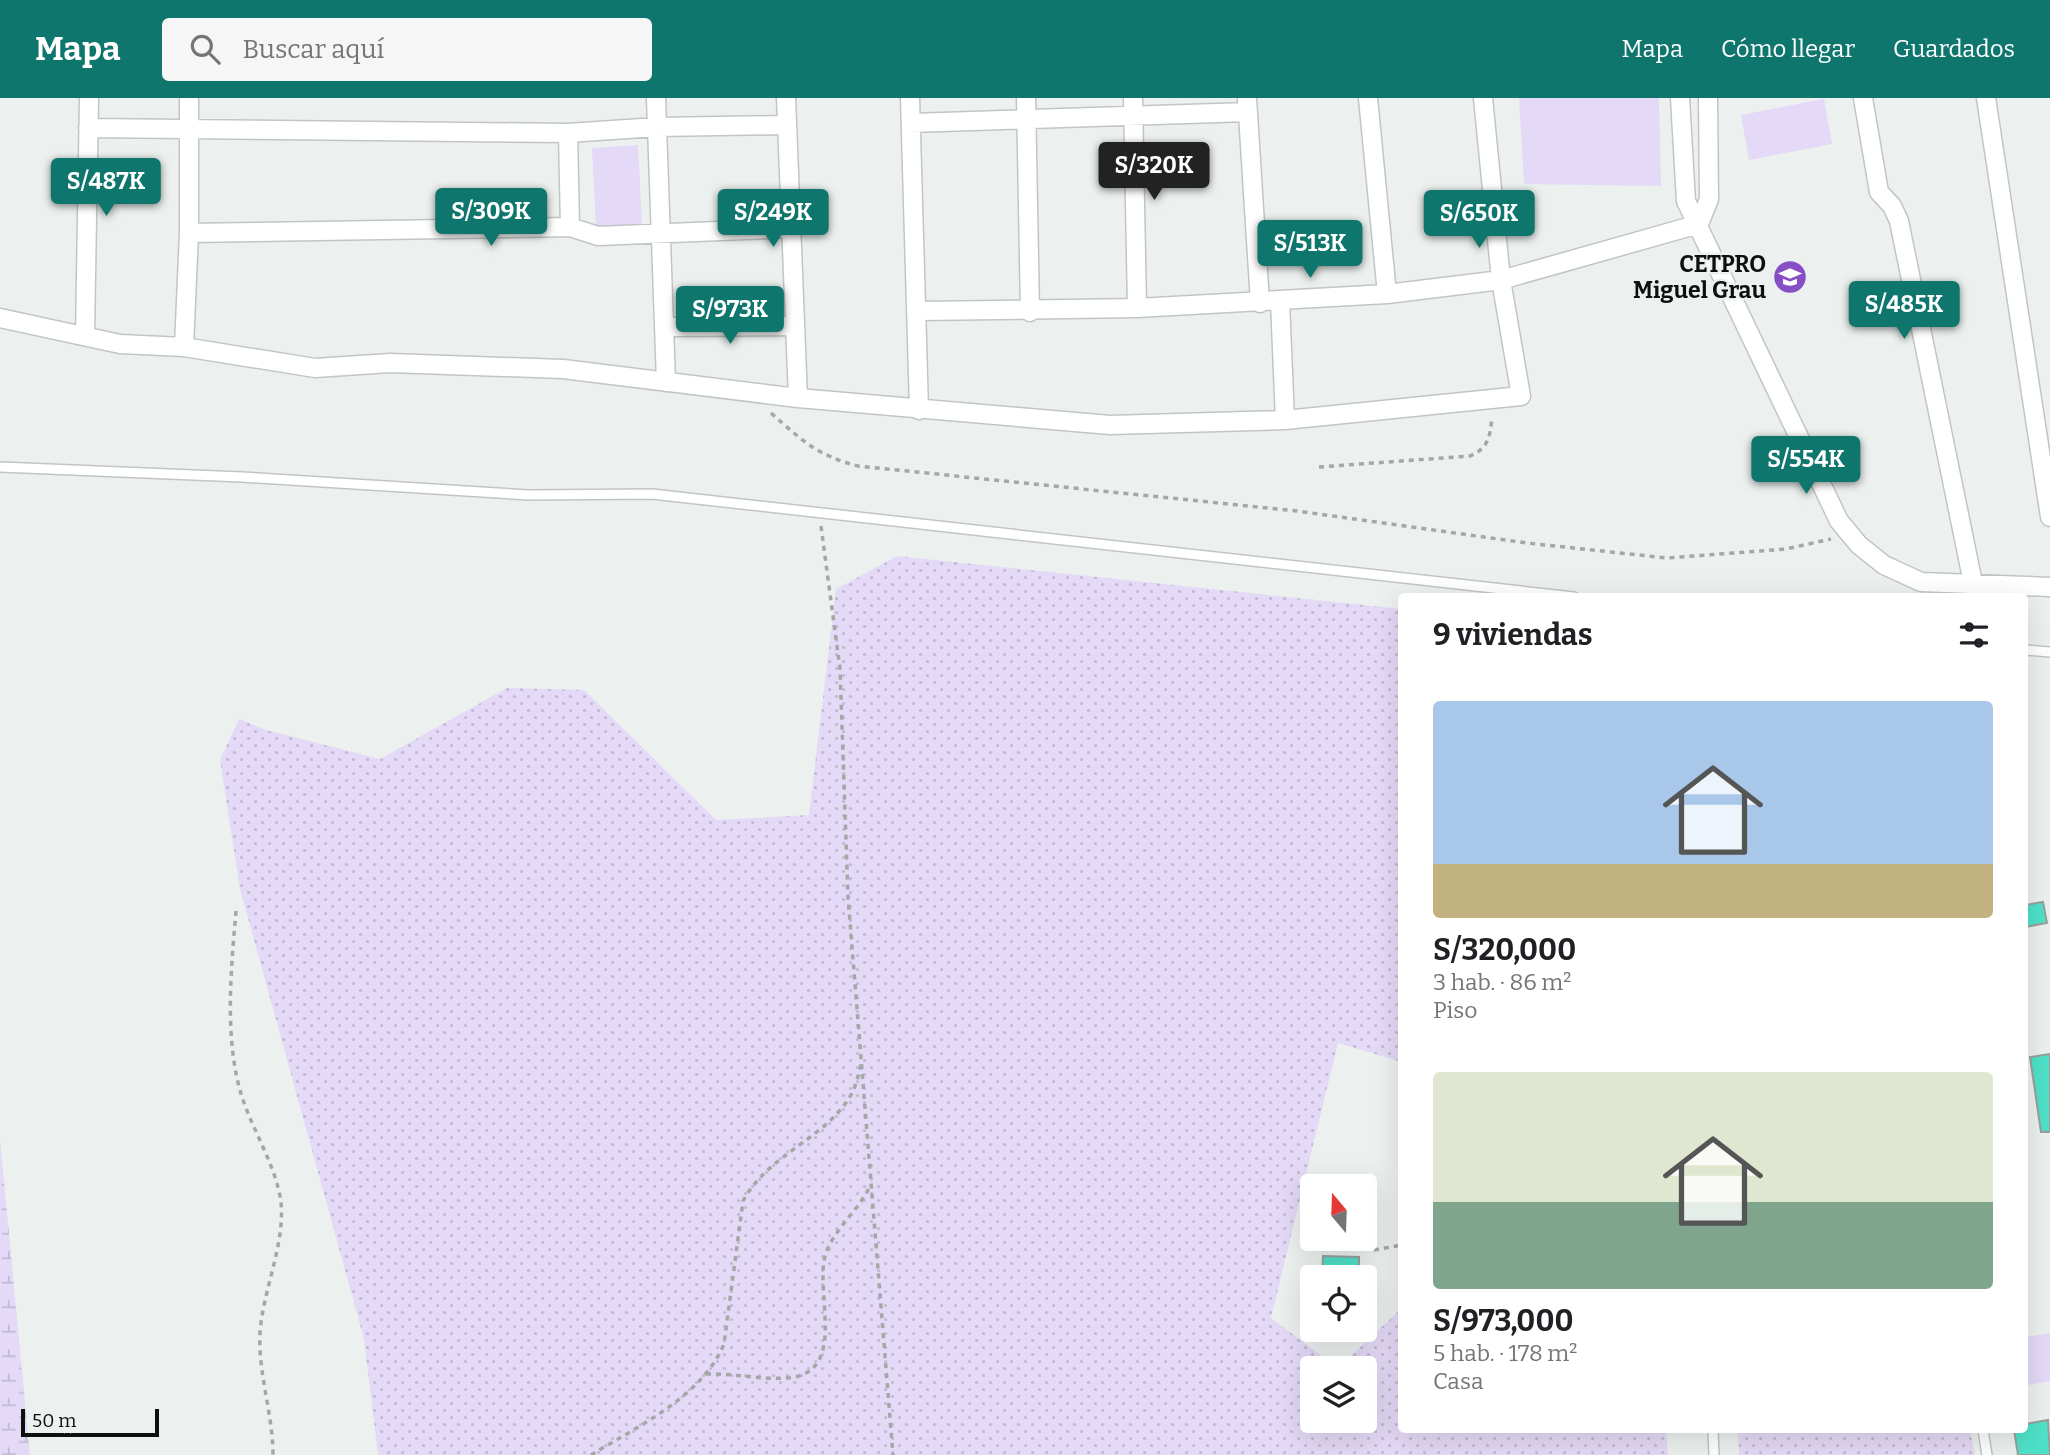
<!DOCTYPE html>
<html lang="es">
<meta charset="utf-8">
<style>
body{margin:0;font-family:Bitter,serif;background:#f6f6f6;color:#202124;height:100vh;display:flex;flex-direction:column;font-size:26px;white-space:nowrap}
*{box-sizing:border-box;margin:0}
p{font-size:23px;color:#757577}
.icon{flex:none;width:38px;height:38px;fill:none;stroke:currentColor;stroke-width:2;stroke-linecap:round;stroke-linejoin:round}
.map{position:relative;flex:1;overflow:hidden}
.sheet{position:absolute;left:1398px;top:495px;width:630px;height:840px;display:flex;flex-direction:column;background:#fff;border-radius:7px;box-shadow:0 7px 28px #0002}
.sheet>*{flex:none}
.needle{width:46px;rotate:341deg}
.buttons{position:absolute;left:1300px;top:1076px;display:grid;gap:14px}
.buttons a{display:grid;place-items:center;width:77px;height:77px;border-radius:7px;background:#fff;box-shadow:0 7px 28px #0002;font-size:35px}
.scale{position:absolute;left:21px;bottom:18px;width:138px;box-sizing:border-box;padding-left:7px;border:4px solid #0e100f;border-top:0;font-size:19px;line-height:24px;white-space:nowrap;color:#0e100f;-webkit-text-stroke:5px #ecf1f0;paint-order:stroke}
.price{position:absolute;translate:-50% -60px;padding:0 16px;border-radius:7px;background:#0f766e;color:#fff;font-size:23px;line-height:46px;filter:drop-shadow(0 2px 4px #0008)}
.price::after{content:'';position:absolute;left:50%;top:42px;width:21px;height:16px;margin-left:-10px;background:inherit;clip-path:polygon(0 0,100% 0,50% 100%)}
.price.active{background:#222;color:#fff}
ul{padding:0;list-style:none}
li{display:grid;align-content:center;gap:14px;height:371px;padding:0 35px}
li span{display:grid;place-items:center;height:217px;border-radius:7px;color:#555}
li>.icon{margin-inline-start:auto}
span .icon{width:126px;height:126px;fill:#fffc;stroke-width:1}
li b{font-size:30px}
h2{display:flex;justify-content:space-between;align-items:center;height:84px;padding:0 35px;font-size:30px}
header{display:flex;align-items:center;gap:42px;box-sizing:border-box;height:98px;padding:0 35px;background:#0f766e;color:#fff}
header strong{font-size:33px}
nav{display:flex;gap:38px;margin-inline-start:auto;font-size:24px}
.search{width:490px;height:63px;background:#f6f6f6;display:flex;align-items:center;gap:18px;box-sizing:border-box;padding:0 24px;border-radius:7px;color:#757577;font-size:26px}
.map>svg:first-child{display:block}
.grass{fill:url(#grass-dots)}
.wetland{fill:url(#wetland-marsh)}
.pitch{fill:#e4d9f6}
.building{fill:#4ee1c9;stroke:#9a9f9e;stroke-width:2}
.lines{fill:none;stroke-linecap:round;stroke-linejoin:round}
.lane-casing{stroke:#c1c6c5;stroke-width:12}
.street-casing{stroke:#c1c6c5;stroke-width:21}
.path{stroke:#a3a7a6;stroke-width:3.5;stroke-dasharray:5 5;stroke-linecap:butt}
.lane{stroke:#fff;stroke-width:9}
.street{stroke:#fff;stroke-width:18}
.labels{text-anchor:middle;stroke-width:5;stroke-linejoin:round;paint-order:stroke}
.poi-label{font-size:23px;font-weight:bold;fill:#0e100f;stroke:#ecf1f0;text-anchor:end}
</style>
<header>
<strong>Mapa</strong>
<div class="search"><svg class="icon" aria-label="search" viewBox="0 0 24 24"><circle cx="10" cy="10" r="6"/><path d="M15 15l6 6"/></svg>Buscar aquí</div>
<nav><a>Mapa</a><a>Cómo llegar</a><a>Guardados</a></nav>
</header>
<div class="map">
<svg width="2050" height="1357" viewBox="0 0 2050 1357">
<defs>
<pattern id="grass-dots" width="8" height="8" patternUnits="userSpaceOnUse" patternTransform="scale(1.75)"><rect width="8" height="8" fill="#e4d9f6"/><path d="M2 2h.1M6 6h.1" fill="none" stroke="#c2b9d2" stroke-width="1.8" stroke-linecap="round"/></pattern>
<pattern id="wetland-marsh" width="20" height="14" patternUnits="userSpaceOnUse" patternTransform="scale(1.75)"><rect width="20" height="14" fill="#e4d9f6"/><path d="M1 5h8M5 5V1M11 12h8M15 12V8" fill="none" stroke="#c2b9d2"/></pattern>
</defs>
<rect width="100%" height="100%" fill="#ecf1f0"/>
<!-- grass -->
<path class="grass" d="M897 458 1402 511V964L1338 945 1271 1220 1338 1270H1312V1323H1365V1270H1338L1402 1210V1332H1666L1668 1357H378L364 1241 240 791 220 662 239 621 266 632 380 661 507 590 584 592 716 722 809 717 836 491Z
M1738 1332H1970L1975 1357H1739Z"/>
<!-- wetland -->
<path class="wetland" d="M0 1041 30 1357H0Z"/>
<!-- pitch -->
<path class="pitch" d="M1519 0H1659L1661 88 1524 86Z
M1824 1 1832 46 1749 62 1741 17Z
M638 47 642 127 596 130 592 50Z
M2050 1235V1283L2028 1287 2025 1239Z"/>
<!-- building -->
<path class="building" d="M2043 804 2047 825 2025 829V807Z
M2050 956V1034H2041L2030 959Z
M1323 1158 1359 1159V1180H1322Z
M2048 1322 2050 1357H2018L2014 1332H2025V1326Z"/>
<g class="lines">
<!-- lane casing -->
<g class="lane-casing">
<path id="lane" d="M0 369 242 379 529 397 652 396 1574 499
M2025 552 2050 554
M1713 1332 1714 1357
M1983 1332 1987 1357"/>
</g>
<!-- street casing -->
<g class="street-casing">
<path id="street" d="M656 0 666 284
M786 0 798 300
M910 0 919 312
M1026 0 1030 214
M1133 0 1137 210
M1247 0 1260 205
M1368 0 1387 196
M1680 0 1686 103 1839 423 1859 447 1884 467 1921 484 2050 489
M1863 0 1879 94 1892 108 1899 123 1973 485
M1986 0 2050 419
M911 25 1248 14
M88 30 568 35 657 29 787 27
M568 35 570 129
M1699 126 1709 101 1708 0
M189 135 570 129 598 138 791 130
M1280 203 1285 322
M919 213 1137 210 1387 196 1501 182 1699 126
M0 220 120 246 184 249 315 270 390 265 563 271 798 300 1110 327 1285 322 1521 298 1501 182 1483 0
M665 229 795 228
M85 238 89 0
M184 249 189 135V0"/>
</g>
<!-- path -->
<path class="path" d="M771 315C803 343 816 357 858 368L1297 413 1527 445 1667 460 1786 451 1831 441
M1319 369 1470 358C1489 350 1490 338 1492 319
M821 428 840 571 848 799 893 1357
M236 813C231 872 224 942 242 999 253 1033 276 1068 281 1104 285 1148 263 1191 260 1235 258 1276 273 1316 273 1357
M1374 1152 1402 1147
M706 1276C733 1275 761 1282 787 1280 850 1276 813 1192 826 1155 835 1130 859 1112 870 1088
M591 1357C638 1328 702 1299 724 1246L743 1103C769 1055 828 1040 852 995 857 985 859 974 862 963"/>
<!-- lane -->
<use href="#lane" class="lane"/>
<!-- street -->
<use href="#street" class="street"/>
</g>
<!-- icons -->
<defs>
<g id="university-disc" transform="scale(1.75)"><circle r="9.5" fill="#874ec6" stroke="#ecf1f0"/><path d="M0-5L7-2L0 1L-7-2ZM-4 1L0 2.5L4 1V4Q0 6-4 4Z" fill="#fff"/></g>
</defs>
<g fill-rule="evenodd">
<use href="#university-disc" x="1790" y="179"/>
</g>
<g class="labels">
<!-- poi labels -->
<g class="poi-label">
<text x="1766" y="174">CETPRO<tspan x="1766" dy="26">Miguel Grau</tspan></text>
</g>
</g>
</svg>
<div class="buttons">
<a><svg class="needle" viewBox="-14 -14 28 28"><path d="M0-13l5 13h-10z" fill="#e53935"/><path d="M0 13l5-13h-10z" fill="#757577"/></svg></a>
<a><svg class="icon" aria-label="locate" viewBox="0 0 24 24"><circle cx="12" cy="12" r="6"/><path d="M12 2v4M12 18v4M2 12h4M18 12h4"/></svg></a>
<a><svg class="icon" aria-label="layers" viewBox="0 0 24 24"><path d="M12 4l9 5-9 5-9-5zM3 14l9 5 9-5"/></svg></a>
</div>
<div class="scale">50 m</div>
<b class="price active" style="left:1154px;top:104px">S/320K</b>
<b class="price" style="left:106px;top:120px">S/487K</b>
<b class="price" style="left:491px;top:150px">S/309K</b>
<b class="price" style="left:773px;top:151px">S/249K</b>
<b class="price" style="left:1479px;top:152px">S/650K</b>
<b class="price" style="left:1310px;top:182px">S/513K</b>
<b class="price" style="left:1904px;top:243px">S/485K</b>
<b class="price" style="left:730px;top:248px">S/973K</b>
<b class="price" style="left:1806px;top:398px">S/554K</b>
<section class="sheet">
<h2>9 viviendas<svg class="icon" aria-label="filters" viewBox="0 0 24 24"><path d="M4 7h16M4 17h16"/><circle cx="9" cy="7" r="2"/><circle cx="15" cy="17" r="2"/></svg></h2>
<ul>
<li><span style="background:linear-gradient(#a9c7e8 75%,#c2b280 0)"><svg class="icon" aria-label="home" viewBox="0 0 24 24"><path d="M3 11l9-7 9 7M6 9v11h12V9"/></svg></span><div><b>S/320,000</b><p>3 hab. · 86 m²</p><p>Piso</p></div></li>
<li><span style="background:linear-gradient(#dfe7d0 60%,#7fa58c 0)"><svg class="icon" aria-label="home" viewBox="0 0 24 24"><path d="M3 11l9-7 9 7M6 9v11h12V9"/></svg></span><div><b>S/973,000</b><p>5 hab. · 178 m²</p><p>Casa</p></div></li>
</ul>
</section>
</div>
